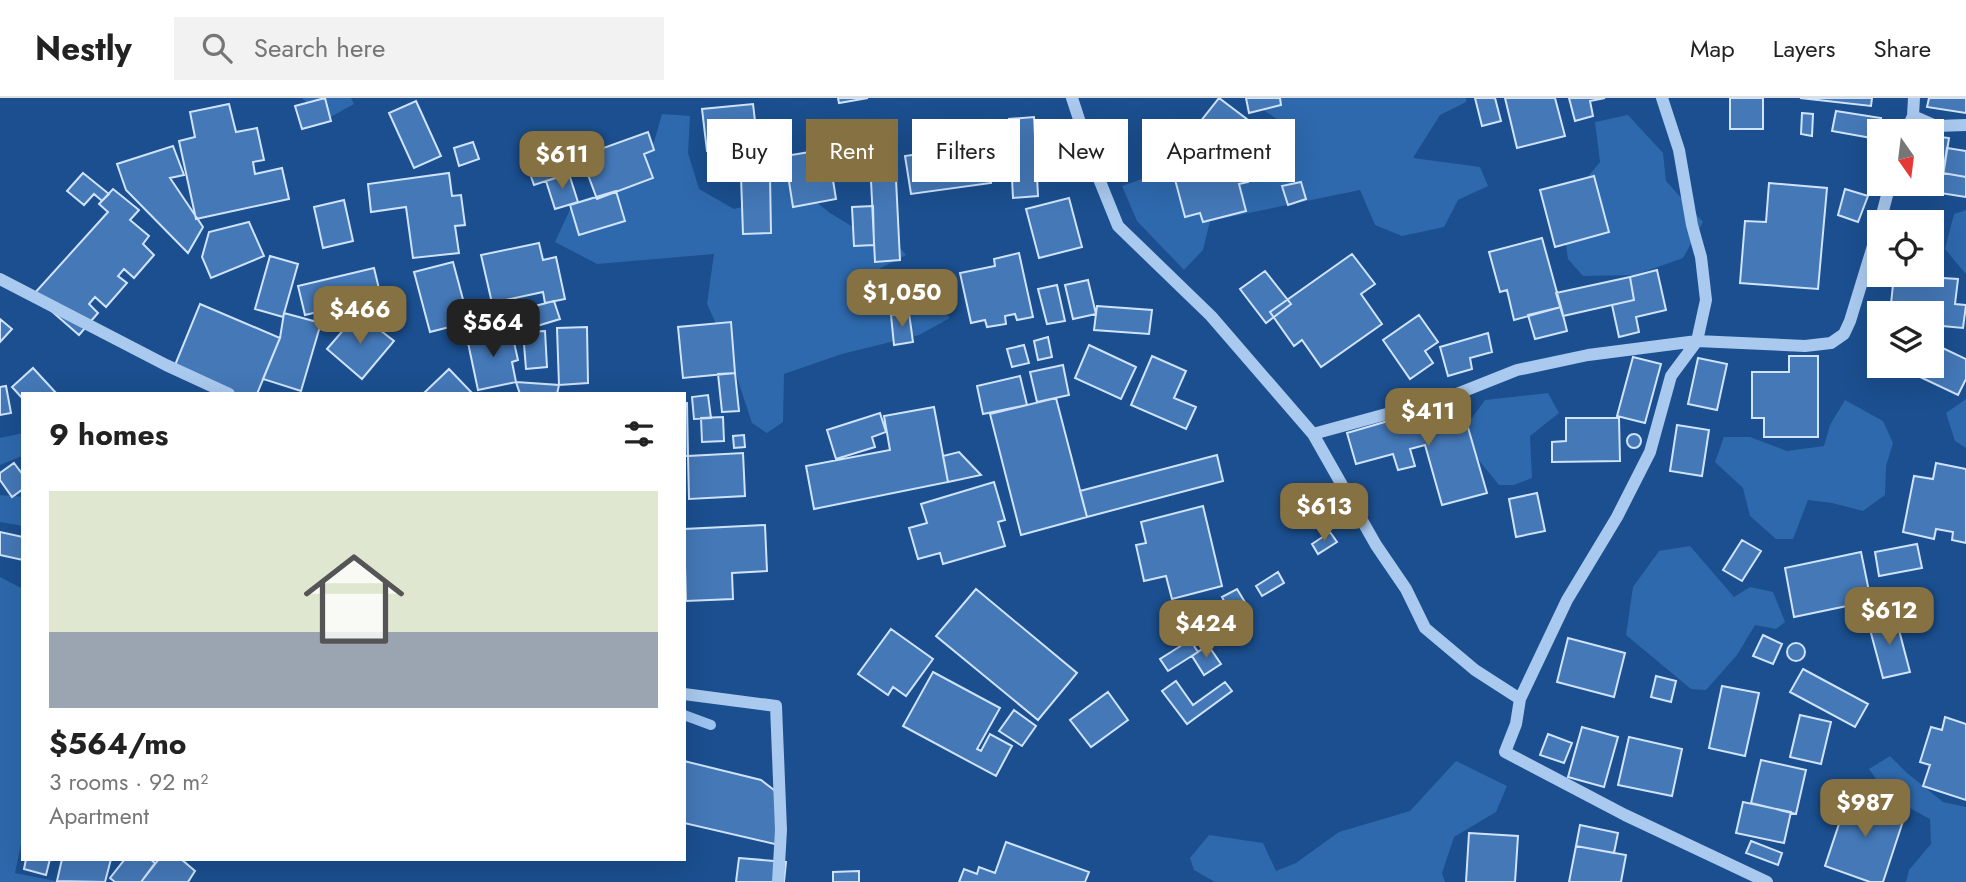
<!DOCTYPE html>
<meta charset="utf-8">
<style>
body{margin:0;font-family:Jost,sans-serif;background:#f2f2f2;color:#222;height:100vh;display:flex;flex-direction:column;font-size:26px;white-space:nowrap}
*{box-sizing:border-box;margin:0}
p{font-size:23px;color:#767676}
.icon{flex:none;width:38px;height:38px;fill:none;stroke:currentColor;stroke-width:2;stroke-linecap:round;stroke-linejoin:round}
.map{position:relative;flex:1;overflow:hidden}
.side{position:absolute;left:21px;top:294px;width:665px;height:469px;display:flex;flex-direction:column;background:#fff;border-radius:0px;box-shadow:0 7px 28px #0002}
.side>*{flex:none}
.hud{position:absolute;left:707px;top:21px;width:665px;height:63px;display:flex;gap:14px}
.needle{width:46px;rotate:166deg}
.controls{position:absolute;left:1867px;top:21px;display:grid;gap:14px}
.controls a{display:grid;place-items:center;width:77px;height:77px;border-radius:0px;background:#fff;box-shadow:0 7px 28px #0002;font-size:35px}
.price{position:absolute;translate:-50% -60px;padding:0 16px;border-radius:14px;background:#857141;color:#fff;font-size:23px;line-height:46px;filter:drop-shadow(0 2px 4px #0008)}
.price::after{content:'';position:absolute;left:50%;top:42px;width:21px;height:16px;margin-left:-10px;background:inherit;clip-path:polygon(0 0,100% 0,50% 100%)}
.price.current{background:#222;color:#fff}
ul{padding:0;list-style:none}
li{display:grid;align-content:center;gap:14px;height:371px;padding:0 28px}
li+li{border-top:2px solid #e0e0e0}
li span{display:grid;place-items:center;height:217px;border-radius:0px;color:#555}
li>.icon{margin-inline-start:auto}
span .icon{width:126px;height:126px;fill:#fffc;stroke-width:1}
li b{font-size:30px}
h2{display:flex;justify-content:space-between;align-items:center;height:84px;padding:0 28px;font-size:30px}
.pill{padding:0 24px;border-radius:0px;background:#fff;box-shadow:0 7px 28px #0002;font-size:24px;line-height:63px}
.pill.current{background:#857141;color:#fff}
header{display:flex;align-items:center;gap:42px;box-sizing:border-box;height:98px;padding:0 35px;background:#fff;border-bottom:2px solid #e0e0e0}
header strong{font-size:33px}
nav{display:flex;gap:38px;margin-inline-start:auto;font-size:24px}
.search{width:490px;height:63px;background:#f2f2f2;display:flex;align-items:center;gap:18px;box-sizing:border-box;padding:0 24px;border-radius:0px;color:#767676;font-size:26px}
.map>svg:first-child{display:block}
.green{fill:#2e69ad}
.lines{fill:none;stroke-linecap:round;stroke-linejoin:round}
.stream{stroke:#9cc4f0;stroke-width:10}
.building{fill:#4478b7;stroke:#cfe3fa;stroke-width:2}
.minor{stroke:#a9c9ee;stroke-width:12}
</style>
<header>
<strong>Nestly</strong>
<div class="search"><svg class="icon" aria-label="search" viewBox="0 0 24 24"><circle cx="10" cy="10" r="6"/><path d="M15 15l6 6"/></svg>Search here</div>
<nav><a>Map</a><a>Layers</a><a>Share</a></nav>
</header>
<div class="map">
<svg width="1966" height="784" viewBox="0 0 1966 784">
<rect width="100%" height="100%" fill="#1b4f8f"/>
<!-- green -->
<path class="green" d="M302 0H351L354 6 325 22Z
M1259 0H1466V4L1440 17 1413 60 1480 69 1488 88 1458 102 1444 129 1402 138 1375 127 1360 92 1210 123 1203 152 1184 172 1137 123 1122 88 1154 77 1183 84 1210 73 1253 63 1284 52 1283 25 1257 8Z
M662 16 690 18 688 55 699 91 734 111 757 105 753 75 773 51 802 72 810 99 830 115 853 129 889 137 906 157 846 188 860 211 888 194 904 173C919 189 936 203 950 220L919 237 842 256 784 276 783 324 767 335 752 325 728 252 707 206 714 156 597 166 555 144 573 105 629 85 654 44Z
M1628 17 1663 55 1666 83 1703 124 1683 160 1635 177 1583 178 1568 161 1561 111 1600 64 1595 24Z
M1966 112V176L1945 151 1954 116Z
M1548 295 1559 315 1530 338 1532 380 1514 387H1499L1459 338 1485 302Z
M1966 301V350L1955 343 1946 315Z
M1845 302 1883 323 1893 345 1886 368 1885 397 1863 413 1832 405 1808 402 1793 441H1776L1750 418 1743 390 1715 364 1724 339H1750L1787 353 1824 348 1830 327Z
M23 335 22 358 0 367V340Z
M0 397 23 399V428L0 424Z
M1690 448 1734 499 1750 489 1773 494 1785 524 1776 531 1755 527 1737 557 1706 592 1691 591 1626 537 1633 489 1659 453Z
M0 479 23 491V736L15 775 61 784H0Z
M1890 658 1907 675 1943 704 1966 709V784H1906L1909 772 1931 746 1930 721 1888 698 1869 671Z
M1456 663 1507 688 1496 714 1454 739 1442 775 1445 784H1215L1194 772 1190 760 1209 737 1263 745 1276 773 1296 765 1339 734 1410 713Z"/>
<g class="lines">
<!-- stream -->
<path class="stream" d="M684 617 711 627"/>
</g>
<!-- building -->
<path class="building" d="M325 0 331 23 302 31 295 8Z
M838 0H868L839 5Z
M1219 0 1260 31 1243 55 1200 24Z
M1246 0H1280L1281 7 1249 15Z
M1475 0H1495L1501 23 1482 28Z
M1505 0H1555L1565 38 1517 50Z
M1569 0H1605L1590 3 1593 18 1575 23Z
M1730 0H1763V31H1730Z
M1800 0H1872L1871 8Z
M1929 0H1966V15L1927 9Z
M416 3 441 58 414 70 389 15Z
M229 6 236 34 257 30 264 62 253 64 255 76 282 70 289 101 196 121 179 43 195 39 190 14Z
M753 6 758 48 707 53 702 11Z
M1836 13 1881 20 1877 41 1832 33Z
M1802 15 1813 16 1812 38 1801 36Z
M1034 19 1038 98 1013 100 1009 21Z
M648 34 654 52 644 56 653 80 597 101 581 58Z
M1208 38 1211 51 1197 54 1194 41Z
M1933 38 1949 40 1942 84 1932 82Z
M473 44 479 61 459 68 454 50Z
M986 46 991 85 911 96 905 58Z
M173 48 184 77 170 80 203 129 188 155 126 92 117 66Z
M550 49 561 78 534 87 524 59Z
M1947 50 1966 53V79L1943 75Z
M828 51 836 101 793 109 785 58Z
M1230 52 1234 65 1242 63 1248 84 1239 86 1246 113 1203 124 1200 115 1185 119 1173 74 1190 69 1188 62Z
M895 61 900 162 875 164 870 62Z
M83 75 109 96 102 103 94 96 84 107 67 93Z
M449 75 452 98 461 97 465 127 455 128 459 155 413 160 406 109 371 114 368 86Z
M1943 75 1966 79V99L1940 95Z
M569 76 578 104 555 111 546 83Z
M741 78H770L771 135 743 136Z
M1594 78 1609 134 1555 149 1540 92Z
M1301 84 1306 101 1288 107 1282 88Z
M1769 85 1827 90 1818 191 1740 185 1745 123 1766 124Z
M113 91 139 112 130 122 149 138 143 146 154 157 134 180 124 171 118 178 127 185 106 209 95 199 89 206 98 215 79 237 33 197 108 114 99 106Z
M1845 91 1868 98 1858 124 1838 117Z
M616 93 625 123 579 137 570 107Z
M1069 100 1082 149 1039 160 1026 111Z
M344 102 353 143 323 150 314 109Z
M873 108 874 147 854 148 852 109Z
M249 124 264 158 211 180 202 159 209 134Z
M1542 140 1561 209 1514 222 1507 192 1500 194 1489 154Z
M539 145 543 162 556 159 565 201 545 205 543 194 492 205 481 157Z
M1019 155 1033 219 1017 222 1015 216 1005 218 1006 226 987 229 985 222 971 225 960 175 995 168 994 161Z
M1352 156 1375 186 1361 196 1382 226 1321 269 1302 242 1294 248 1270 214Z
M270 158 298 166 283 219 255 211Z
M453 164 469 224 430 234 414 174Z
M374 170 381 199 305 217 298 188Z
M1657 172 1666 212 1636 219 1639 234 1619 239 1612 207 1634 202 1630 179Z
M1265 173 1291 206 1266 225 1240 191Z
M1894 177 1958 181 1955 206 1966 207 1963 230 1932 227V215H1928L1929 210 1891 206Z
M1630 179 1634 202 1563 218 1556 195Z
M1088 182 1096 216 1073 221 1065 187Z
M1057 187 1065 223 1047 226 1038 191Z
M397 203 403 227 383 233 377 208Z
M554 203 560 221 524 232 520 212Z
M200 206 280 240 257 296H228L173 272Z
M1097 208 1152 212 1149 236 1094 232Z
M1561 209 1567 233 1535 241 1528 217Z
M284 215 321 225 301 293 263 281 280 240Z
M358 215 394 243 362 281 327 251Z
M909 215 913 244 894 247 891 217Z
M1419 217 1438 244 1425 253 1433 265 1410 281 1383 242Z
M0 221 12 231 0 244Z
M731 224 735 275 683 280 678 229Z
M587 229 588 285 559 287 557 230Z
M511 231 518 262 512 264 516 284 478 292 467 240Z
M545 233 547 269 526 271 523 234Z
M1488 235 1492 254 1470 260 1472 271 1448 278 1440 249Z
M1048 239 1052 259 1038 262 1034 243Z
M1932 245 1966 261V281L1958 297 1897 268H1932Z
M1024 247 1029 265 1012 269 1007 251Z
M1089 247 1136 269 1121 301 1075 280Z
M1152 258 1186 273 1174 300 1196 309 1186 331 1131 307Z
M1789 258H1818V339H1764V320H1752V274H1789Z
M1633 259 1661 266 1645 325 1617 318Z
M1698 260 1727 266 1717 312 1688 306Z
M1063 267 1069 297 1037 304 1030 274Z
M33 270 57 296H23V301L12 289Z
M449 271 473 296H424V295Z
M735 275 739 313 722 314 718 276Z
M1020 278 1027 307 983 316 977 288Z
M516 284 559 287 557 296H520Z
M6 288 11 315 0 317V289Z
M708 297 711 320 694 321 692 299Z
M1056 300 1087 419 1021 437 990 316Z
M1460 302 1487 395 1442 407 1425 347 1410 351 1415 368 1398 372 1393 356 1356 366 1347 335Z
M684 305H687L688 358H684Z
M934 309 948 384 814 411 806 368 890 352 884 318Z
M880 315 886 334 872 339 875 349 836 361 827 332Z
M723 319 724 343 702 344 701 320Z
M1566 320H1619L1620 363 1552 364V344L1566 343Z
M1677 327 1709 332 1702 378 1670 373Z
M1627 343a7 7 0 1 1 14 0a7 7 0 1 1-14 0Z
M744 337 745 349 734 350 733 338Z
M959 354 981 377 948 384 943 358Z
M743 355 745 398 689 401 688 358Z
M1217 357 1223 383 1087 419 1080 393Z
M14 365 23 377V391L12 399 0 382V375Z
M1936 365 1966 371V445L1952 442 1953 434 1936 431 1934 441 1903 434 1914 378 1933 381Z
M994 384 1005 422 998 424 1005 448 943 466 940 455 918 461 909 430 927 425 921 406Z
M1537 395 1545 433 1516 439 1509 401Z
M1203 408 1222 488 1172 501 1166 478 1144 483 1136 447 1146 445 1141 424Z
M765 427 767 473 732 475 733 501 686 503 684 431Z
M0 434 23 439V462L0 457Z
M1330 434 1337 444 1318 456 1312 446Z
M1742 442 1761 453 1742 483 1723 472Z
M1917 446 1922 470 1879 478 1875 454Z
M1861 454 1871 503 1794 519 1785 470Z
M1278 474 1284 485 1262 498 1256 488Z
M976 491 1077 575 1038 622 936 538Z
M1237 491 1246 506 1230 515 1222 499Z
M1895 517 1910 574 1883 580 1868 524Z
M891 531 933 561 906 598 893 589 888 597 858 576Z
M1763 537 1782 546 1773 566 1753 558Z
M1568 540 1625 555 1614 599 1557 584Z
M1190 542 1198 554 1168 573 1160 561Z
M1787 554a9 9 0 1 1 18 0a9 9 0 1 1-18 0Z
M1208 547 1221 566 1204 577 1192 558Z
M1803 571 1868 606 1855 629 1790 594Z
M933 574 1000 610 977 651 981 653 990 636 1012 648 996 678 903 628Z
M1656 578 1676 583 1671 604 1651 599Z
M1176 583 1193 607 1225 584 1232 593 1187 626 1162 593Z
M1722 588 1759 595 1745 658 1709 650Z
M1108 594 1128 622 1091 649 1070 622Z
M1014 612 1036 628 1022 648 999 633Z
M1800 617 1831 624 1821 666 1790 659Z
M1945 619 1966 626V702L1923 688 1930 667 1920 664 1931 629 1942 632Z
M1582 629 1618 639 1604 689 1568 679Z
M1548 636 1572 645 1564 665 1540 657Z
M1629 639 1682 651 1672 698 1618 687Z
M1761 662 1806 672 1796 716 1751 705Z
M684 663 761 682 783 699 779 747 684 725Z
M1849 696 1906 714 1883 784H1870L1825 768Z
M1743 704 1791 714 1784 745 1736 735Z
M1580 727 1618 735 1614 755 1576 748Z
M1469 735 1518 738 1515 784H1466Z
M1751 743 1782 755 1778 767 1746 755Z
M1006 744 1089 774 1085 784H959L964 771 977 776 979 769 995 775Z
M1576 748 1626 757 1621 784H1569Z
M739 760 786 764 784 784H736Z
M26 761H50L46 777 24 771Z
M62 761H111L105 784 57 783Z
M125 761H150L155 765 141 784H115L110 780Z
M159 761H181L195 773 188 784H141Z
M859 773V784H833V774Z"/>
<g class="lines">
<!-- minor -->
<path class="minor" d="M1072 0 1097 76 1118 128 1211 218 1313 336 1449 299 1517 272 1588 257 1697 243 1805 248 1831 245 1844 236 1850 223 1880 125
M1662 0 1679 52 1692 127 1701 159 1706 202 1697 243 1671 278 1650 354 1617 419 1567 502 1520 601 1516 626 1505 654 1625 717 1767 784
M1913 18 1914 0
M1906 33 1913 18 1936 28 1966 27
M1880 124 1890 86
M0 181 166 267 229 296
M1313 336 1376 447 1406 491 1425 530 1475 572 1520 601
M684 596 776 608 781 732 778 784"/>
</g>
</svg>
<div class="controls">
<a><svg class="needle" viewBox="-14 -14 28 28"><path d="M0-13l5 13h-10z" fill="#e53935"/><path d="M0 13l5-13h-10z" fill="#767676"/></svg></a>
<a><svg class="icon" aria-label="locate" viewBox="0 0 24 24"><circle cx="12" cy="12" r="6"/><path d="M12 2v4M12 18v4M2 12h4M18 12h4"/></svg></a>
<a><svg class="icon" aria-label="layers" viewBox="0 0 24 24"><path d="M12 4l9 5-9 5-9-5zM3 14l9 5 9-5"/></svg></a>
</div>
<b class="price" style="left:562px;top:93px">$611</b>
<b class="price" style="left:902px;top:231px">$1,050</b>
<b class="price" style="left:360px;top:248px">$466</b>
<b class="price current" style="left:493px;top:261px">$564</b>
<b class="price" style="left:1428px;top:350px">$411</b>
<b class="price" style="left:1324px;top:445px">$613</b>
<b class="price" style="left:1889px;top:549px">$612</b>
<b class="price" style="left:1206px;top:562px">$424</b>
<b class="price" style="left:1865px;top:741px">$987</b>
<div class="hud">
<a class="pill">Buy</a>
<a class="pill current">Rent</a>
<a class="pill">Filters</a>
<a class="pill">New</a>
<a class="pill">Apartment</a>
</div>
<section class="side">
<h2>9 homes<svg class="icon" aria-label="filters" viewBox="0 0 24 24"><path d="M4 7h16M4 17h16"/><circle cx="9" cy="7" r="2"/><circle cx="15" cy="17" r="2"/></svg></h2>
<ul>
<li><span style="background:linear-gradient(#dfe7d0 65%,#9aa5b1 0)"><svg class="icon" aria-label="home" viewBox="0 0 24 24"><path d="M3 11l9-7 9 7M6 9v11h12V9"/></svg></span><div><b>$564/mo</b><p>3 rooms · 92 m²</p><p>Apartment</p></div></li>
</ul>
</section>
</div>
